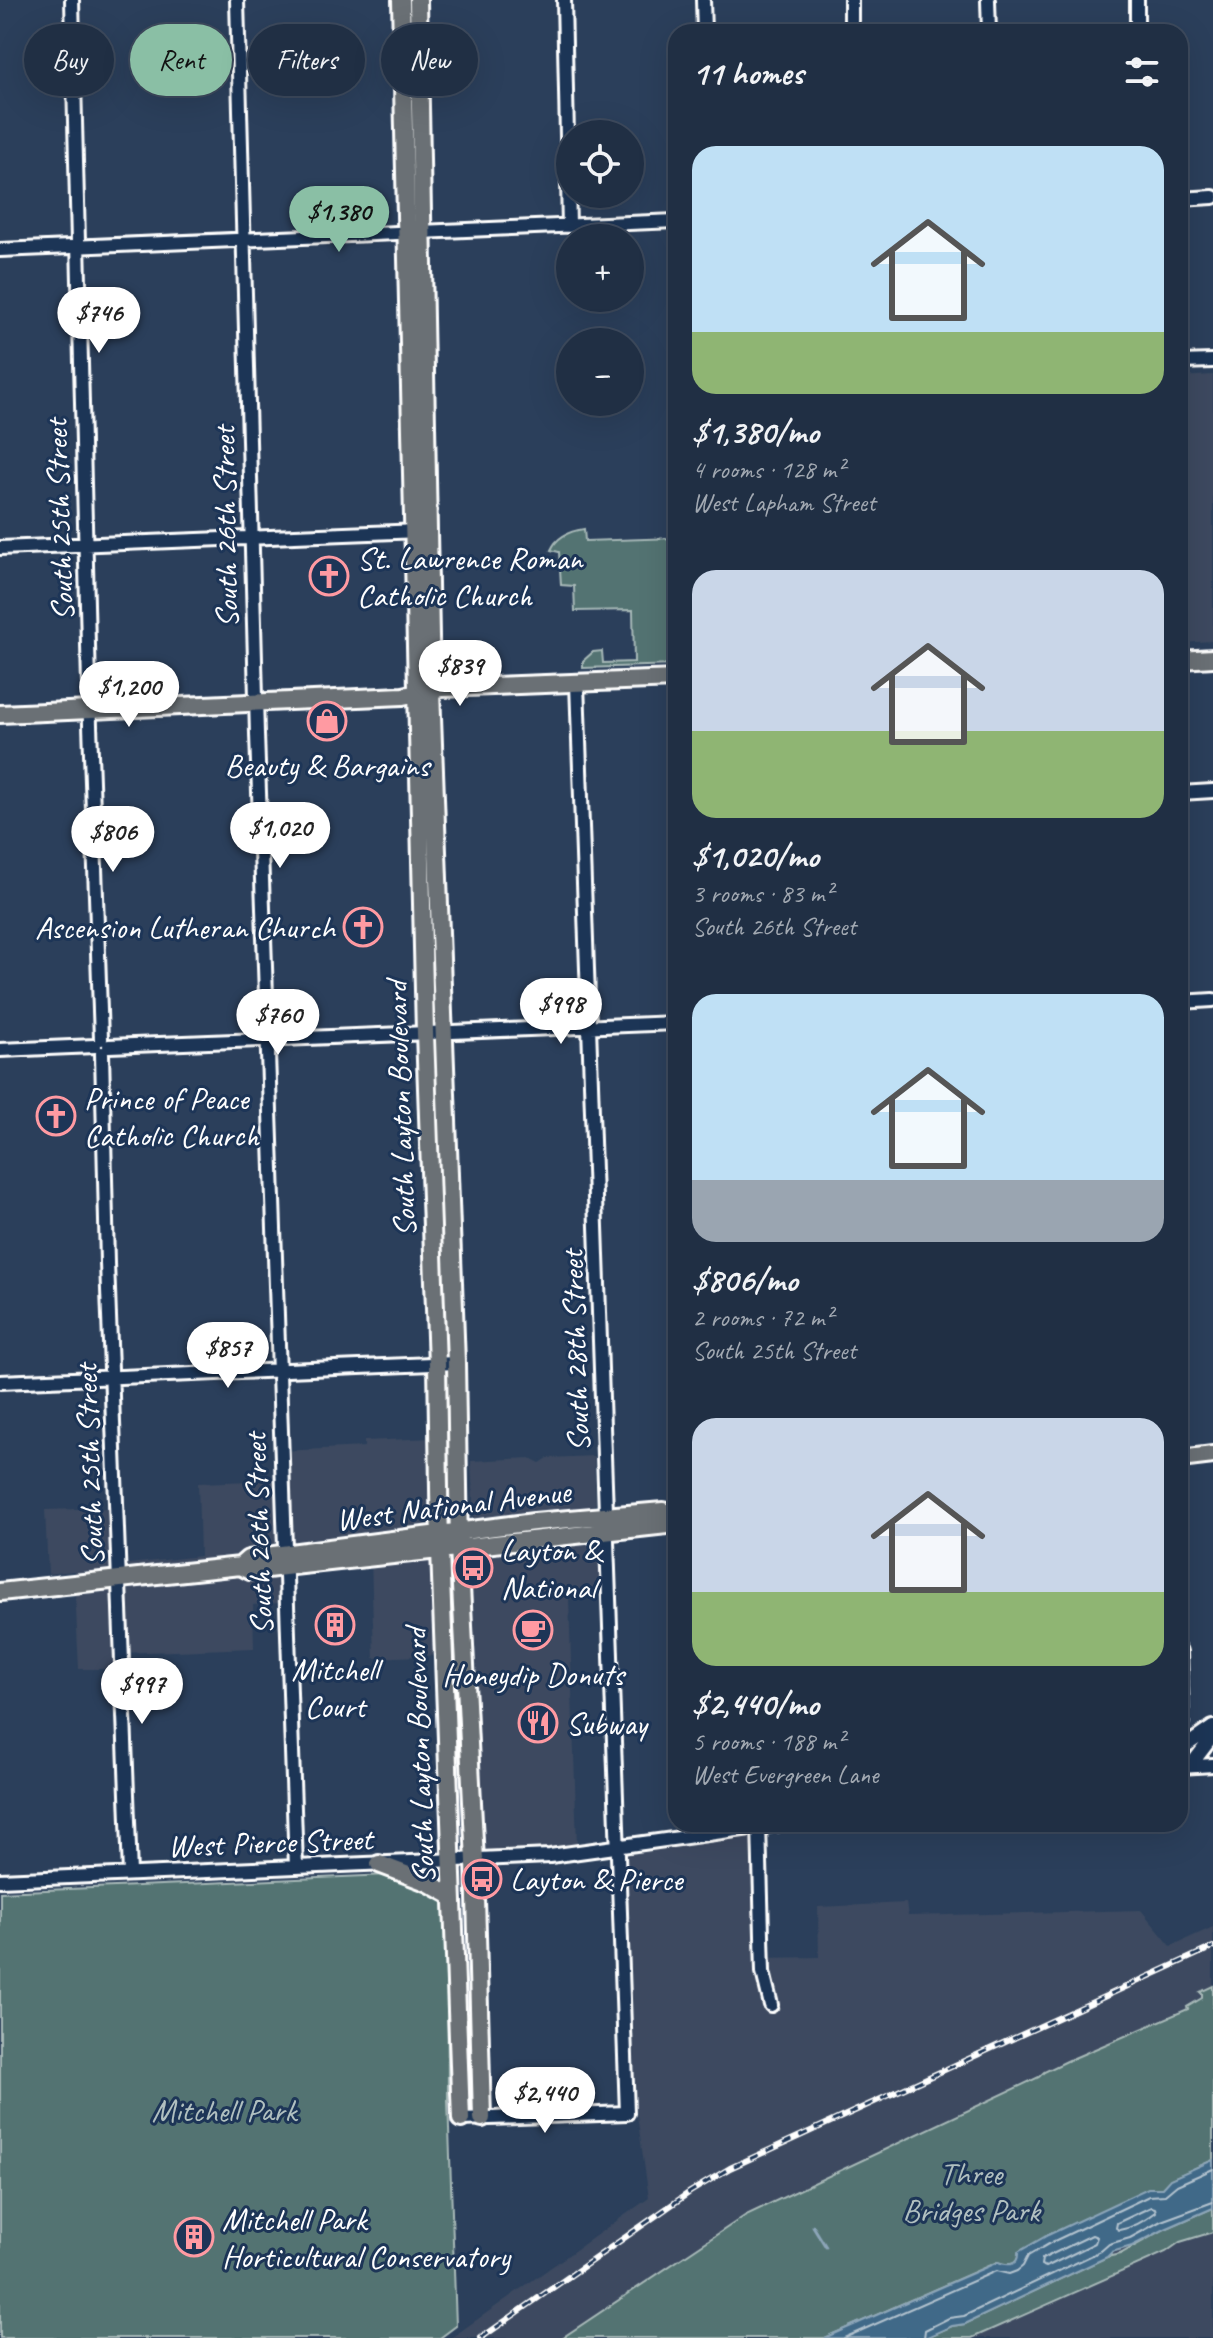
<!DOCTYPE html>
<meta charset="utf-8">
<style>
body{margin:0;font-family:Caveat,sans-serif;background:#2d3b4f;color:#f1f3f6;height:100vh;display:flex;flex-direction:column;font-size:30px;white-space:nowrap}
*{box-sizing:border-box;margin:0}
p{font-size:26px;color:#a2a9b2}
.icon{flex:none;width:44px;height:44px;fill:none;stroke:currentColor;stroke-width:2;stroke-linecap:round;stroke-linejoin:round}
.map{position:relative;flex:1;overflow:hidden}
.details{position:absolute;left:668px;top:24px;width:520px;height:1808px;display:flex;flex-direction:column;background:#202f44;border-radius:24px;box-shadow:0 8px 32px #0002,0 0 0 2px #3d4a5d}
.details>*{flex:none}
.top-card{position:absolute;left:24px;top:24px;width:524px;height:72px;display:flex;gap:16px}
.tools{position:absolute;left:556px;top:120px;display:grid;gap:16px}
.tools a{display:grid;place-items:center;width:88px;height:88px;border-radius:50%;background:#202f44;box-shadow:0 8px 32px #0002,0 0 0 2px #3d4a5d;font-size:40px}
.price{position:absolute;translate:-50% -68px;padding:0 18px;border-radius:28px;background:#fff;color:#222;font-size:26px;line-height:52px;filter:drop-shadow(0 2px 4px #0008)}
.price::after{content:'';position:absolute;left:50%;top:48px;width:24px;height:18px;margin-left:-12px;background:inherit;clip-path:polygon(0 0,100% 0,50% 100%)}
.price.selected{background:#8abfa5;color:#111}
ul{padding:0;list-style:none}
li{display:grid;align-content:center;gap:16px;height:424px;padding:0 24px}
li span{display:grid;place-items:center;height:248px;border-radius:24px;color:#555}
li>.icon{margin-inline-start:auto}
span .icon{width:144px;height:144px;fill:#fffc;stroke-width:1}
li b{font-size:34px}
h2{display:flex;justify-content:space-between;align-items:center;height:96px;padding:0 24px;font-size:34px}
.pill{padding:0 28px;border-radius:36px;background:#202f44;box-shadow:0 8px 32px #0002,0 0 0 2px #3d4a5d;font-size:28px;line-height:72px}
.pill.selected{background:#8abfa5;color:#111}
.map>svg:first-child{display:block}
.built{fill:#3c4a60}
.green{fill:#527372;stroke:#a8b9b8;stroke-width:2}
.water{fill:#406988;stroke:#8ca5b8;stroke-width:2}
.lines{fill:none;stroke-linecap:round;stroke-linejoin:round}
.shore{stroke:#b3c3cf;stroke-width:2}
.stream{stroke:#8ca5b8;stroke-width:3}
.minor-casing{stroke:#fff;stroke-width:18}
.major-casing{stroke:#fff;stroke-width:22}
.minor{stroke:#1d3557;stroke-width:12}
.major{stroke:#6a7074;stroke-width:16}
.rail-casing{stroke:#fff;stroke-width:6}
.rail{stroke:#1d3557;stroke-width:3;stroke-dasharray:9;stroke-linecap:butt}
.labels{text-anchor:middle;stroke-width:6;stroke-linejoin:round;paint-order:stroke}
.street-label{font-size:32px;fill:#fff;stroke:#1d3557}
.poi-label{font-size:32px;fill:#fff;stroke:#1d3557;text-anchor:start}
.park-label{font-size:32px;fill:#b1c0c0;stroke:#1d3557}
</style>
<div class="map">
<svg width="1213" height="2338" viewBox="0 0 1213 2338">
<rect width="100%" height="100%" fill="#2b3f5b"/>
<filter id="ink" filterUnits="userSpaceOnUse"><feTurbulence type="fractalNoise" baseFrequency=".0125" numOctaves="2"/><feDisplacementMap in="SourceGraphic" scale="16" xChannelSelector="R" yChannelSelector="G"/><feConvolveMatrix kernelMatrix="1 2 1 2 8 2 1 2 1" color-interpolation-filters="sRGB"/></filter>
<g filter="url(#ink)">
<!-- built -->
<path class="built" d="M1213 375V641L1180 643V377Z
M433 1438 435 1528 276 1546 279 1603 253 1605 254 1648 122 1653V1669H79L74 1571 48 1574 45 1510 109 1508 111 1566 200 1556 198 1483 281 1480V1451L364 1447V1441Z
M594 1456 596 1503 593 1506 474 1518 471 1461 530 1458 540 1463 548 1458Z
M602 1539 604 1596 569 1598 577 1845 538 1851 482 1853 470 1562 476 1554Z
M440 1550 443 1655 374 1658 371 1558Z
M742 1835H751L753 1838 757 1958 819 1957 818 1907 906 1903 908 1916 1141 1910 1171 1946 1213 1927V1986L1200 1992 1202 1998 1188 2009 1110 2042 1105 2046 1093 2050 746 2215 562 2338H451L649 2198 636 2108 627 1853Z
M1213 2208V2338H925L1107 2257 1111 2252 1133 2246Z"/>
<!-- green -->
<path class="green" d="M584 529 585 541 676 538V665L583 668V661L593 652 602 651 603 663 634 662 633 610 575 611 574 586 561 585 559 552 551 550C557 536 570 531 584 529Z
M388 1875 442 1893 447 1902 448 2100 456 2326 440 2338H0V1892Z
M1213 1986V2160L1171 2179 1162 2188 1156 2189 1064 2228 1019 2252C1018 2266 1009 2266 997 2262L824 2338H562L746 2215 1039 2077 1044 2072 1067 2061 1188 2009 1187 2007 1202 1998V1994L1200 1992Z
M1213 2208V2232L1180 2242 1166 2252 972 2338H925L952 2326 965 2324 1107 2257 1120 2254 1165 2229Z"/>
<!-- water -->
<path class="water" d="M1213 2160V2208L1165 2229 1132 2246 1112 2252 1107 2257 965 2324 952 2326 925 2338H824L998 2262C1008 2266 1019 2266 1018 2252L1048 2235 1148 2188H1162L1170 2179Z"/>
<g class="lines">
<!-- shore -->
<path class="shore" d="M1151 2207 1155 2208 1156 2212C1146 2220 1132 2228 1119 2230L1116 2228 1117 2223Z
M1092 2235 1097 2237 1095 2243 1046 2267 1041 2265 1042 2259Z
M844 2338 996 2271 1009 2274 1017 2271 1023 2266 1028 2256 1052 2242 1149 2196 1165 2195 1177 2185 1213 2169
M924 2338 925 2330 949 2318 964 2316 1101 2251 1109 2244 1130 2238 1161 2221 1213 2202"/>
<!-- stream -->
<path class="stream" d="M813 2226 826 2247"/>
<!-- minor casing -->
<g class="minor-casing">
<path id="minor" d="M72 0 90 725 101 1039
M237 0 257 734 296 1867
M564 0 569 226
M703 0 704 32
M851 0V32
M988 0 989 32
M1137 0V32
M1180 199 1213 197
M0 250 676 221
M1180 362 1213 361
M0 548 420 531
M1180 793 1213 791
M1180 1002 1213 1000
M109 1046 676 1023
M0 1050 95 1046
M102 1053 107 1263 130 1874
M0 1382 456 1363
M1180 1651 1182 1722
M1180 1750 1213 1727
M1191 1765 1213 1736
M1180 1767 1213 1765
M759 1824 763 1972 771 2005
M0 1880 550 1856 780 1824
M461 2119 627 2113 577 683"/>
</g>
<!-- major casing -->
<g class="major-casing">
<path id="major" d="M401 0 425 1033 437 1364 440 1550 461 2119
M418 0 431 690 456 1363 459 1547 475 1861 482 2118
M1180 660 1213 658
M0 714 403 696 442 688 676 679
M1180 1459 1213 1455
M240 1566 248 1559 274 1555 534 1522 663 1511 676 1514
M0 1592 240 1566 250 1571 284 1567 667 1525 676 1521
M379 1864 429 1883 452 1896"/>
</g>
<!-- minor -->
<use href="#minor" class="minor"/>
<!-- major -->
<use href="#major" class="major"/>
<!-- rail casing -->
<g class="rail-casing">
<path id="rail" d="M481 2338 690 2192 730 2168 1213 1947"/>
</g>
<!-- rail -->
<use href="#rail" class="rail"/>
</g>
</g>
<!-- icons -->
<defs>
<g id="church-ring" transform="scale(2)"><circle r="9.5" fill="#1d3557" stroke="#ff9aa2" stroke-width="1.5"/><path d="M-1.2-6h2.4v3.5h3.3v2.4h-3.3V6h-2.4V-.1h-3.3v-2.4h3.3Z" fill="#ff9aa2"/></g>
<g id="shop-ring" transform="scale(2)"><circle r="9.5" fill="#1d3557" stroke="#ff9aa2" stroke-width="1.5"/><path d="M-5-2.5h2.3a2.7 3.5 0 0 1 5.4 0H5L5.5 6h-11ZM-1.5-2.5h3a1.5 2.3 0 0 0-3 0Z" fill="#ff9aa2"/></g>
<g id="bus-ring" transform="scale(2)"><circle r="9.5" fill="#1d3557" stroke="#ff9aa2" stroke-width="1.5"/><path d="M-5-6H5V4H4V6H2V4H-2V6H-4V4H-5ZM-3.5-4V0h7V-4ZM-3.5 1.2v1.5H-2V1.2ZM2 1.2v1.5H3.5V1.2Z" fill="#ff9aa2"/></g>
<g id="building-ring" transform="scale(2)"><circle r="9.5" fill="#1d3557" stroke="#ff9aa2" stroke-width="1.5"/><path d="M-4-6H4V6H1V3H-1V6H-4ZM-2.5-4.3h1.7v1.8h-1.7ZM.8-4.3h1.7v1.8H.8ZM-2.5-1h1.7V.8h-1.7ZM.8-1h1.7V.8H.8Z" fill="#ff9aa2"/></g>
<g id="cafe-ring" transform="scale(2)"><circle r="9.5" fill="#1d3557" stroke="#ff9aa2" stroke-width="1.5"/><path d="M-5.5-4.5H6V0H3Q3 3.5 0 3.5H-2.5Q-5.5 3.5-5.5 0ZM3-3.2v2h1.7v-2ZM-6 4.5H4V6H-6Z" fill="#ff9aa2"/></g>
<g id="restaurant-ring" transform="scale(2)"><circle r="9.5" fill="#1d3557" stroke="#ff9aa2" stroke-width="1.5"/><path d="M-5-6h1v4h1v-4h1v4h1v-4h1v5L-1.5 .5V6h-2V.5L-5-1ZM5-6V6H3V1.5H1.5Q1.5-4 5-6Z" fill="#ff9aa2"/></g>
</defs>
<g fill-rule="evenodd">
<use href="#church-ring" x="329" y="576"/>
<use href="#shop-ring" x="327" y="721"/>
<use href="#church-ring" x="363" y="927"/>
<use href="#church-ring" x="56" y="1116"/>
<use href="#bus-ring" x="473" y="1568"/>
<use href="#building-ring" x="335" y="1625"/>
<use href="#cafe-ring" x="533" y="1630"/>
<use href="#restaurant-ring" x="538" y="1723"/>
<use href="#bus-ring" x="482" y="1879"/>
<use href="#building-ring" x="194" y="2237"/>
</g>
<g class="labels">
<!-- street labels -->
<g class="street-label">
<text transform="translate(59 520) rotate(-92)" y="11">South 25th Street</text>
<text transform="translate(225 527) rotate(-91)" y="11">South 26th Street</text>
<text transform="translate(400 1109) rotate(-92)" y="11">South Layton Boulevard</text>
<text transform="translate(575 1351) rotate(-92)" y="11">South 28th Street</text>
<text transform="translate(89 1465) rotate(-92)" y="11">South 25th Street</text>
<text transform="translate(453 1505) rotate(-7)" y="11">West National Avenue</text>
<text transform="translate(258 1534) rotate(-92)" y="11">South 26th Street</text>
<text transform="translate(419 1756) rotate(-92)" y="11">South Layton Boulevard</text>
<text transform="translate(270 1842) rotate(-2)" y="11">West Pierce Street</text>
</g>
<!-- poi labels -->
<g class="poi-label">
<text x="357" y="569">St. Lawrence Roman<tspan x="357" dy="37">Catholic Church</tspan></text>
<text x="327" y="776" text-anchor="middle">Beauty &amp; Bargains</text>
<text x="335" y="938" text-anchor="end">Ascension Lutheran Church</text>
<text x="84" y="1109">Prince of Peace<tspan x="84" dy="37">Catholic Church</tspan></text>
<text x="501" y="1561">Layton &amp;<tspan x="501" dy="37">National</tspan></text>
<text x="335" y="1680" text-anchor="middle">Mitchell<tspan x="335" dy="37">Court</tspan></text>
<text x="533" y="1685" text-anchor="middle">Honeydip Donuts</text>
<text x="566" y="1734">Subway</text>
<text x="510" y="1890">Layton &amp; Pierce</text>
<text x="222" y="2230">Mitchell Park<tspan x="222" dy="37">Horticultural Conservatory</tspan></text>
</g>
<!-- park labels -->
<g class="park-label">
<text x="224" y="2121">Mitchell Park</text>
<text x="971" y="2184">Three<tspan x="971" dy="37">Bridges Park</tspan></text>
</g>
</g>
</svg>
<div class="tools">
<a><svg class="icon" aria-label="locate" viewBox="0 0 24 24"><circle cx="12" cy="12" r="6"/><path d="M12 2v4M12 18v4M2 12h4M18 12h4"/></svg></a>
<a>+</a>
<a>−</a>
</div>
<b class="price selected" style="left:339px;top:254px">$1,380</b>
<b class="price" style="left:99px;top:355px">$746</b>
<b class="price" style="left:460px;top:708px">$839</b>
<b class="price" style="left:129px;top:729px">$1,200</b>
<b class="price" style="left:280px;top:870px">$1,020</b>
<b class="price" style="left:113px;top:874px">$806</b>
<b class="price" style="left:561px;top:1046px">$998</b>
<b class="price" style="left:278px;top:1057px">$760</b>
<b class="price" style="left:228px;top:1390px">$857</b>
<b class="price" style="left:142px;top:1726px">$997</b>
<b class="price" style="left:545px;top:2135px">$2,440</b>
<div class="top-card">
<a class="pill">Buy</a>
<a class="pill selected">Rent</a>
<a class="pill">Filters</a>
<a class="pill">New</a>
</div>
<section class="details">
<h2>11 homes<svg class="icon" aria-label="filters" viewBox="0 0 24 24"><path d="M4 7h16M4 17h16"/><circle cx="9" cy="7" r="2"/><circle cx="15" cy="17" r="2"/></svg></h2>
<ul>
<li><span style="background:linear-gradient(#bfe0f5 75%,#8fb573 0)"><svg class="icon" aria-label="home" viewBox="0 0 24 24"><path d="M3 11l9-7 9 7M6 9v11h12V9"/></svg></span><div><b>$1,380/mo</b><p>4 rooms · 128 m²</p><p>West Lapham Street</p></div></li>
<li><span style="background:linear-gradient(#c9d6e8 65%,#8fb573 0)"><svg class="icon" aria-label="home" viewBox="0 0 24 24"><path d="M3 11l9-7 9 7M6 9v11h12V9"/></svg></span><div><b>$1,020/mo</b><p>3 rooms · 83 m²</p><p>South 26th Street</p></div></li>
<li><span style="background:linear-gradient(#bfe0f5 75%,#9aa5b1 0)"><svg class="icon" aria-label="home" viewBox="0 0 24 24"><path d="M3 11l9-7 9 7M6 9v11h12V9"/></svg></span><div><b>$806/mo</b><p>2 rooms · 72 m²</p><p>South 25th Street</p></div></li>
<li><span style="background:linear-gradient(#c9d6e8 70%,#8fb573 0)"><svg class="icon" aria-label="home" viewBox="0 0 24 24"><path d="M3 11l9-7 9 7M6 9v11h12V9"/></svg></span><div><b>$2,440/mo</b><p>5 rooms · 188 m²</p><p>West Evergreen Lane</p></div></li>
</ul>
</section>
</div>
